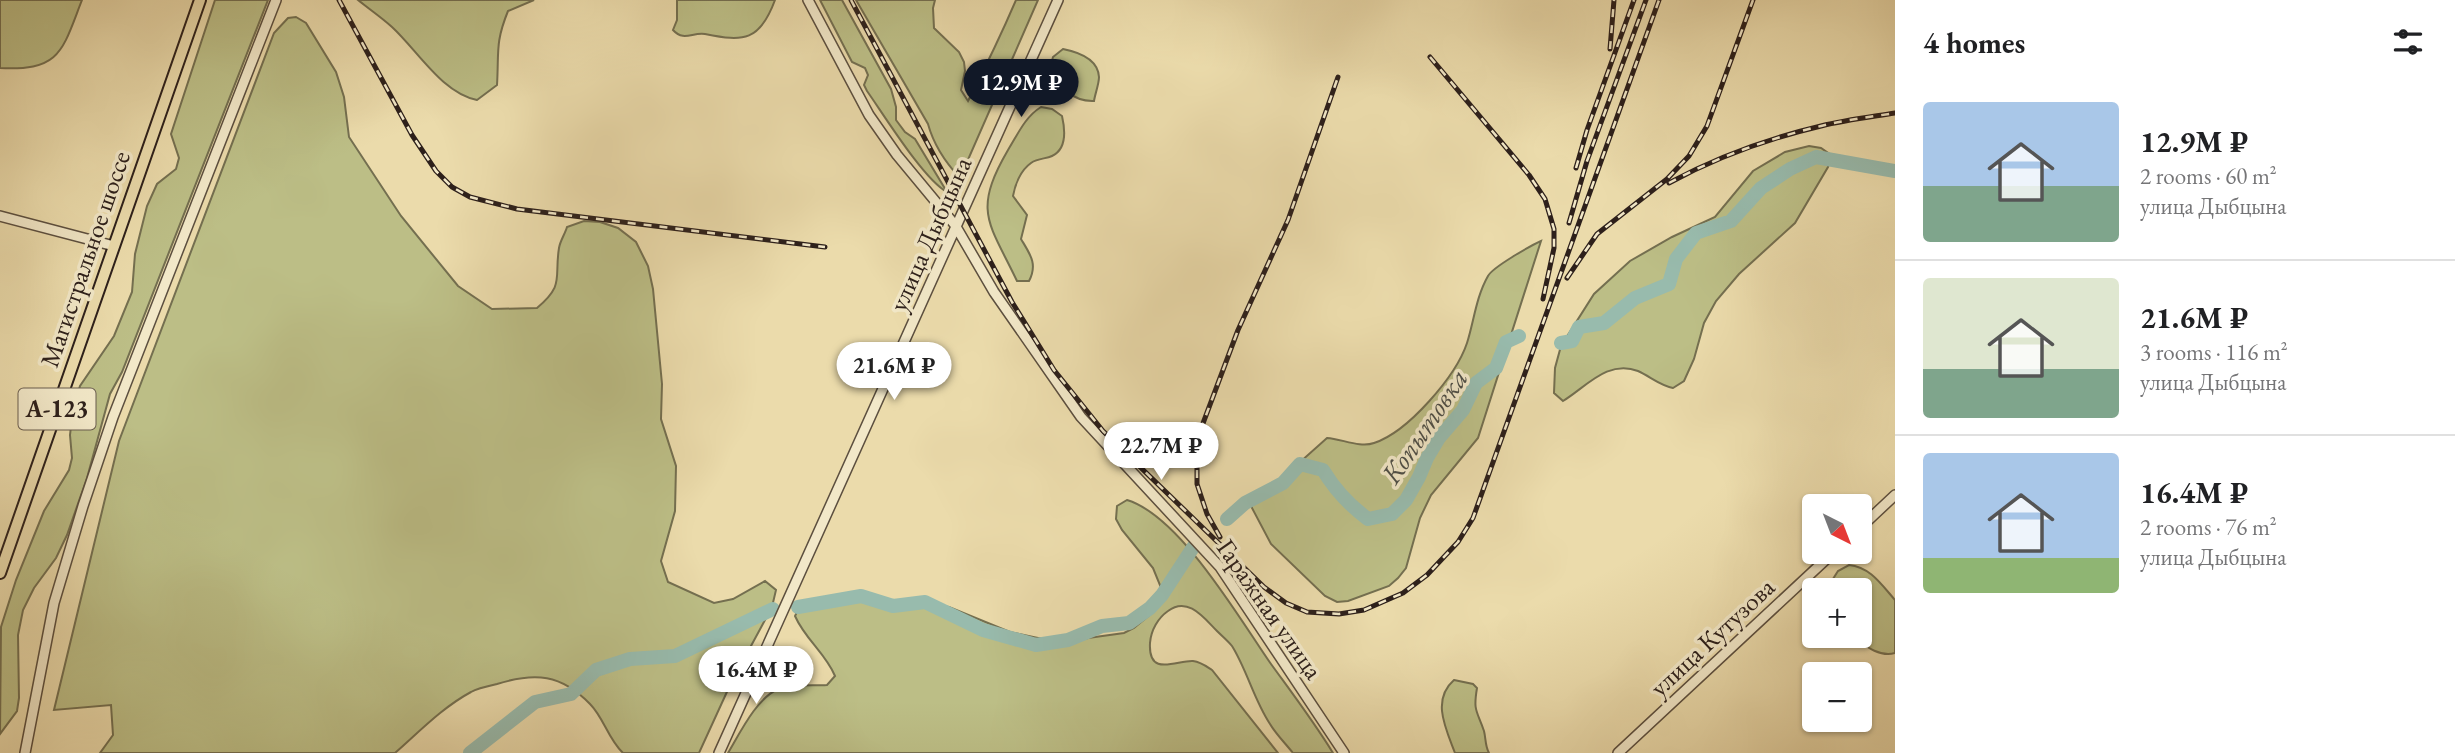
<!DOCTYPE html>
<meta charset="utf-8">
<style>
body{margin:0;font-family:"EB Garamond",serif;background:#f6f6f6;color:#202124;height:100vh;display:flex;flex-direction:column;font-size:26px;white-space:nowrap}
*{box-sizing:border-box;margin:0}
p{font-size:23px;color:#757577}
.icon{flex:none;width:38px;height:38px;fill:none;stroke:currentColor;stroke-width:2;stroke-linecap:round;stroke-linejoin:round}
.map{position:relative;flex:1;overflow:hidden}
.drawer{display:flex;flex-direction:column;background:#fff;width:560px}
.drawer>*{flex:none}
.needle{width:46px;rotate:138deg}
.tools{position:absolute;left:1802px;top:494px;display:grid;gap:14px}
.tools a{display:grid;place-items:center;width:70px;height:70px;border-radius:7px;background:#fff;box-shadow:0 2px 5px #0004;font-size:35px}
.price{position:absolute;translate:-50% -60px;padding:0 16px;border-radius:24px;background:#fff;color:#222;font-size:23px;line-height:46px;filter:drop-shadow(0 2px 4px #0008)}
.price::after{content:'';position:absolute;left:50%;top:42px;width:21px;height:16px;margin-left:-10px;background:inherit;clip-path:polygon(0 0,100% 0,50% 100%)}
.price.selected{background:#111827;color:#fff}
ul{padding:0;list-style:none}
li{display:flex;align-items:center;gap:21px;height:175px;padding:0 28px}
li+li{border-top:2px solid #e0e0e0}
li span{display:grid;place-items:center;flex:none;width:196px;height:140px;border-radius:7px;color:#555}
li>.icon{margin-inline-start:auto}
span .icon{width:84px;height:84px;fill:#fffc;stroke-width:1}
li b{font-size:30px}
h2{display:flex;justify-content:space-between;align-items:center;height:84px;padding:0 28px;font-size:30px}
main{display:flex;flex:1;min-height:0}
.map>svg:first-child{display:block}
.green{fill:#bcbe86;stroke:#746f50;stroke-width:2}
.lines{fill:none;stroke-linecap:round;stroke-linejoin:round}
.river{stroke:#98bbad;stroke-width:14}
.minor-casing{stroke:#5c4f3f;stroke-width:12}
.major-casing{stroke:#2d201b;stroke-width:14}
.minor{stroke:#f2e8c8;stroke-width:9}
.major{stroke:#ebdbab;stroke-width:10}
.rail-casing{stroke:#2d201b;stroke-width:5}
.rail{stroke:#f2e8c8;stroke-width:2.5;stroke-dasharray:8;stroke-linecap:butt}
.labels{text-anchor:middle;stroke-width:7;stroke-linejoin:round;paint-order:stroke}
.shield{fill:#f2e8c8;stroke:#685c4f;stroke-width:2}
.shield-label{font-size:24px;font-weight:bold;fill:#2d201b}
.street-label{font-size:26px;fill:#2d201b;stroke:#f2e8c8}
.water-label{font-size:28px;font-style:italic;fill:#4d4e47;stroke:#f2e8c8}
</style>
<main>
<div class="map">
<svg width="1895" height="753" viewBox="0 0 1895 753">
<rect width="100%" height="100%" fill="#ebdbab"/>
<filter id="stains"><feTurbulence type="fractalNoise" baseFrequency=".00286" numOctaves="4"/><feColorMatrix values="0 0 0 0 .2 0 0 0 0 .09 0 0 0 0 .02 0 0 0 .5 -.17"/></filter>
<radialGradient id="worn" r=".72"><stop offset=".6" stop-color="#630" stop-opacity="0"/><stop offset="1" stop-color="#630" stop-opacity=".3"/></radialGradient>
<!-- green -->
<path class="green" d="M0 0H82C62 51 61 71 0 68Z
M215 0H268L122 372 110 394 87 478 67 535 56 558 34 588 23 610 18 635 19 698 17 711 0 734 1 627 16 580 44 511 69 470 72 458 70 435 73 410 80 386 114 336 132 292 135 254 147 206 157 184 176 169 179 158 171 134Z
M358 0H534L508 11C495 43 499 52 497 85L477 100C442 93 418 51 392 27 381 17 369 9 358 0Z
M677 0H775C760 41 744 42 705 34 692 32 684 42 673 30L677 20Z
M820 0H842L891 89 896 107V120L905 132 915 139 947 192C924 180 884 115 867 91L864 85 868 75 865 68 852 62Z
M856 0H935L933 8 934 28 959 52 964 62 965 71 961 90 968 101C985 68 1001 35 1016 0H1038L960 178C945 162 934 146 928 124Z
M296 17 306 23 336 72 344 97 349 137 401 216 458 286 492 309 537 308C565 284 554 279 559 248 560 241 565 234 567 227L584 221 600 222 618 228 636 242 648 266 653 289 662 384 661 419 676 466 675 511 661 561 668 582 714 603 733 599 765 581 776 590 772 607 731 683 699 753H623C608 739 604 718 590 704 561 674 535 672 497 684 488 686 478 688 471 692 443 707 419 732 395 753H100L113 735 111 705 54 710 119 441 274 33 288 18Z
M1063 49C1078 52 1098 59 1099 77 1099 84 1095 94 1094 101 1073 102 1058 86 1050 68L1053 57Z
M1041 107 1052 109 1062 116C1065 129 1067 149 1052 156 1046 159 1038 158 1031 163 1021 170 1015 184 1013 196L1027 215 1021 239C1030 254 1038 264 1029 281H1017C989 222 972 212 1008 150 1018 134 1025 117 1041 107Z
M1809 146 1821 148 1831 155 1828 167 1795 223 1739 274 1716 301 1704 323 1694 359 1684 381 1673 388C1659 385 1651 377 1638 371 1608 359 1586 387 1563 401L1554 393 1555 368 1561 346 1594 294 1630 261 1672 237 1715 217 1753 171 1785 152Z
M1541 241 1478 438 1431 495 1420 518 1406 568 1398 578 1389 586 1348 601 1337 602 1325 596 1271 544 1252 508 1250 498 1280 480 1327 438C1342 439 1360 448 1374 443 1408 432 1456 376 1467 343 1474 321 1476 297 1488 276 1493 267 1530 246 1541 241Z
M1127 500C1180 516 1239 618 1271 664 1292 693 1314 722 1333 753H1293C1285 743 1276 734 1270 724 1254 700 1247 670 1232 646 1228 641 1222 636 1217 631 1204 618 1188 596 1168 611 1158 618 1151 630 1150 643 1148 678 1177 660 1193 661 1201 662 1206 666 1212 670L1278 753H728C740 733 756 699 778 689 792 684 813 686 827 685L835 676C826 654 805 639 795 616L800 606 810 601 898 600 949 607 1010 632 1066 644 1088 638 1124 633 1134 628 1152 613 1159 603 1162 590 1153 568 1122 530 1116 519 1117 506Z
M1849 565C1870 567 1881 584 1895 600V653C1879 658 1863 644 1850 635H1860V590H1826L1838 571Z
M1454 680 1473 684 1477 688C1473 712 1477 710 1484 731 1486 739 1485 746 1489 753H1455C1446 729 1431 700 1454 680Z"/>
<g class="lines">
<!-- river -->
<path class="river" d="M1561 343 1572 341 1579 327 1604 323 1635 298 1669 284 1676 259 1696 233 1731 221 1761 188 1790 169 1816 157 1895 171
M1227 519 1245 503 1283 483 1300 464 1323 470C1335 490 1349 505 1368 519L1392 514 1406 500 1419 477 1427 458 1439 438 1463 410 1476 383 1496 368 1506 342 1519 336
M798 607 861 596 893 606 925 602 983 630 1036 645 1068 640 1102 626 1129 623 1150 608 1162 595 1194 546
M470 753 535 702 571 694 596 670 630 659 675 656 773 609"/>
<!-- minor casing -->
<g class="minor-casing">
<path id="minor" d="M808 0 869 115 897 155 955 225 994 292 1081 417 1220 567 1344 753
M0 216 114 246
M1860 528 1895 495
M25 753 54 603 83 506 113 417 276 0
M719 753 1058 0
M1618 753 1835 551"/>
</g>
<!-- major casing -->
<g class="major-casing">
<path id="major" d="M0 573 200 0"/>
</g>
<!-- minor -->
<use href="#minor" class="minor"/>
<!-- major -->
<use href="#major" class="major"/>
<!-- rail casing -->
<g class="rail-casing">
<path id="rail" d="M339 0 412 135 436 171 452 187 470 197 517 209 825 247
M851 0 1012 302 1054 370 1103 431 1264 587 1286 603 1307 612 1339 614 1364 610 1403 593 1427 575 1458 542 1473 518 1659 0
M1610 49 1614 0
M1430 57 1529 175 1545 199 1554 229V248L1543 299
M1576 168 1587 130 1634 0
M1669 183C1715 158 1770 138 1821 126 1845 120 1870 117 1895 113
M1569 223 1587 161 1646 0
M1567 278 1597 234 1667 179 1689 156 1707 126 1753 0
M1220 537 1207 514 1197 484V449L1202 426 1238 330 1288 220 1338 77"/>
</g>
<!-- rail -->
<use href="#rail" class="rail"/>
</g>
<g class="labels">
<!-- shield labels -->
<rect class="shield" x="18.5" y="388.5" width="77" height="41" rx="5"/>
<g class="shield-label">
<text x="57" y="417">А-123</text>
</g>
<!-- street labels -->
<g class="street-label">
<text transform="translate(930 234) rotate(-66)" y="9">улица Дыбцына</text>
<text transform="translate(85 259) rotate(-71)" y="9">Магистральное шоссе</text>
<text transform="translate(1270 609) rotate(55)" y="9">Гаражная улица</text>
<text transform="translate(1712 637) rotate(-43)" y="9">улица Кутузова</text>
</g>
<!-- water labels -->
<g class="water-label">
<text transform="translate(1424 426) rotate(-56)" y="10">Копытовка</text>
</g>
</g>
<rect width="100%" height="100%" filter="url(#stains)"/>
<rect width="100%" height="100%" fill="url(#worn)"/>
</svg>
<div class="tools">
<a><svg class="needle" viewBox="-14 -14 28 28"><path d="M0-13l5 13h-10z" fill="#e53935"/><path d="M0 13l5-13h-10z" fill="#757577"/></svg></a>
<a>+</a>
<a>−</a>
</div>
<b class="price selected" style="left:1021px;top:119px">12.9M ₽</b>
<b class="price" style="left:894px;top:402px">21.6M ₽</b>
<b class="price" style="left:1161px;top:482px">22.7M ₽</b>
<b class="price" style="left:756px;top:706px">16.4M ₽</b>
</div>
<section class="drawer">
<h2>4 homes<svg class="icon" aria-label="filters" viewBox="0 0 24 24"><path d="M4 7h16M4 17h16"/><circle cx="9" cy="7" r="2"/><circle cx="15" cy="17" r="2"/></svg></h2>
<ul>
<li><span style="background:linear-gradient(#a9c7e8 60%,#7fa58c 0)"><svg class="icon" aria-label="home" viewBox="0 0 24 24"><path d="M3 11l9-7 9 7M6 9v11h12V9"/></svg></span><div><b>12.9M ₽</b><p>2 rooms · 60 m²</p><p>улица Дыбцына</p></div></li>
<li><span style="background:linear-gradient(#dfe7d0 65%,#7fa58c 0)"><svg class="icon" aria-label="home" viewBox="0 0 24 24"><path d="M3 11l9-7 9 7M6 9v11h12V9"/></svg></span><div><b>21.6M ₽</b><p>3 rooms · 116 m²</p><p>улица Дыбцына</p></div></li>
<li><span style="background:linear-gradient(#a9c7e8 75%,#8fb573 0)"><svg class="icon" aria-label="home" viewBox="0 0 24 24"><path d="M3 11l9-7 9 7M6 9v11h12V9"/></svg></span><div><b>16.4M ₽</b><p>2 rooms · 76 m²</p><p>улица Дыбцына</p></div></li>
</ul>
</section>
</main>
